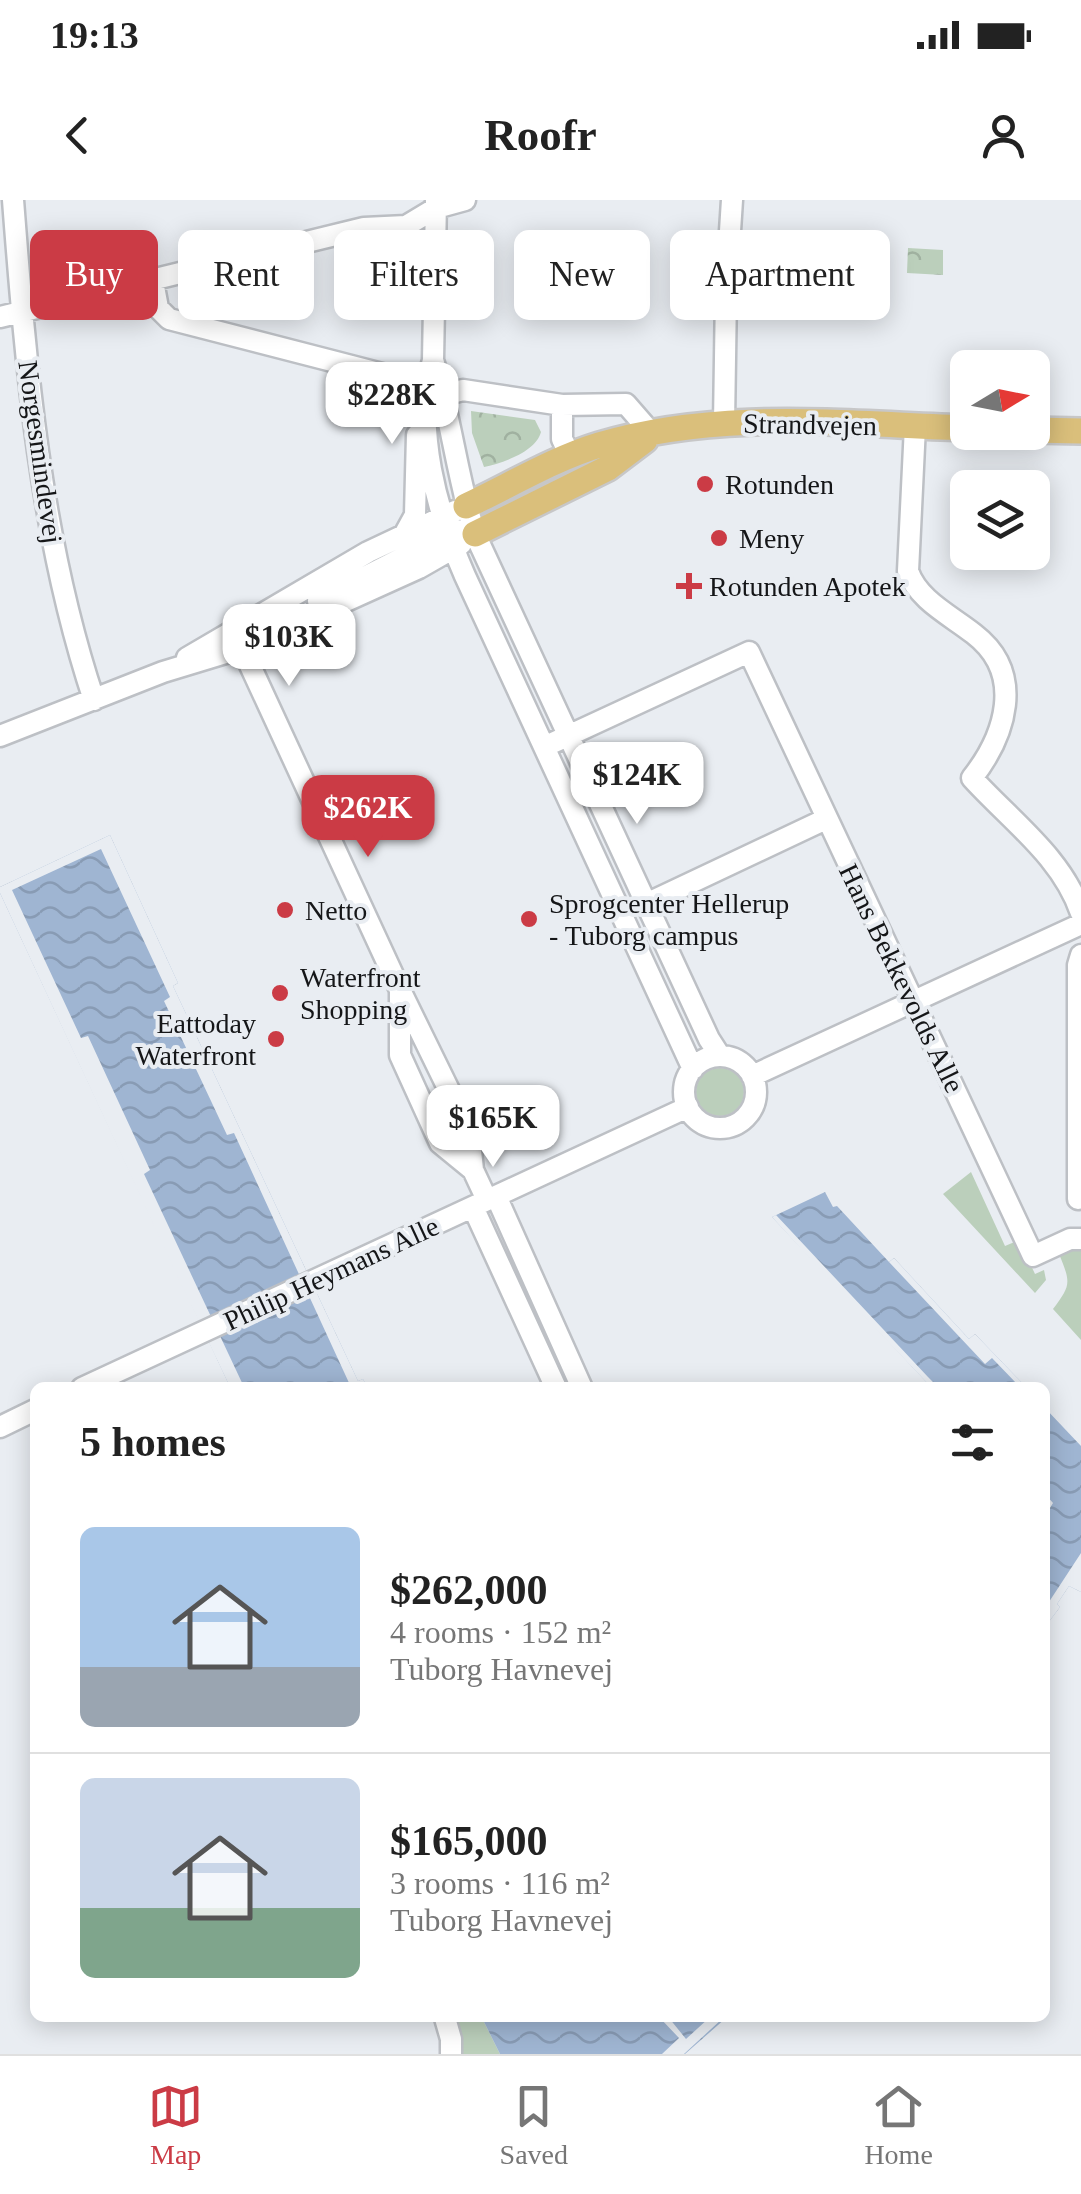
<!DOCTYPE html>
<meta charset="utf-8">
<style>
body{margin:0;font-family:Georgia,serif;background:#f2f2f2;color:#222;height:100vh;display:flex;flex-direction:column;font-size:38px;white-space:nowrap}
*{box-sizing:border-box;margin:0}
p{font-size:32px;color:#767676}
.icon{flex:none;width:55px;height:55px;fill:none;stroke:currentColor;stroke-width:2;stroke-linecap:round;stroke-linejoin:round}
.map{position:relative;flex:1;overflow:hidden}
.details{position:absolute;left:30px;top:1182px;width:1020px;height:640px;display:flex;flex-direction:column;background:#fff;border-radius:15px;box-shadow:0 5px 25px #0003}
.details>*{flex:none}
.guide{position:absolute;left:30px;top:30px;width:1022px;height:90px;display:flex;gap:20px}
.needle{width:65px;rotate:80deg}
.controls{position:absolute;left:950px;top:150px;display:grid;gap:20px}
.controls a{display:grid;place-items:center;width:100px;height:100px;border-radius:15px;background:#fff;box-shadow:0 5px 25px #0003;font-size:50px}
.price{position:absolute;translate:-50% -85px;padding:0 22px;border-radius:20px;background:#fff;color:#222;font-size:32px;line-height:65px;filter:drop-shadow(0 2px 5px #0008)}
.price::after{content:'';position:absolute;left:50%;top:60px;width:30px;height:22px;margin-left:-15px;background:inherit;clip-path:polygon(0 0,100% 0,50% 100%)}
.price.active{background:#cb3b45;color:#fff}
ul{padding:0;list-style:none}
li{display:flex;align-items:center;gap:30px;height:250px;padding:0 50px}
li+li{border-top:2px solid #e0e0e0}
li span{display:grid;place-items:center;flex:none;width:280px;height:200px;border-radius:15px;color:#555}
li>.icon{margin-inline-start:auto}
span .icon{width:120px;height:120px;fill:#fffc;stroke-width:1}
li b{font-size:42px}
h2{display:flex;justify-content:space-between;align-items:center;height:120px;padding:0 50px;font-size:42px}
.tag{padding:0 35px;border-radius:15px;background:#fff;box-shadow:0 5px 25px #0003;font-size:35px;line-height:90px}
.tag.active{background:#cb3b45;color:#fff}
.status{display:flex;justify-content:space-between;align-items:center;height:70px;padding:0 50px;background:#fff;direction:ltr}
.status svg{height:28px;fill:currentColor}
header{display:flex;justify-content:space-between;align-items:center;height:130px;padding:0 50px;background:#fff;font-size:45px;font-weight:600}
.tabs{display:flex;justify-content:space-around;align-items:center;height:140px;border-top:2px solid #e0e0e0;background:#fff;font-size:28px;color:#767676}
.tabs a{display:grid;justify-items:center;gap:5px}
.tabs .active{color:#cb3b45}
.map>svg:first-child{display:block}
.grass{fill:#bbcfbb}
.forest{fill:url(#forest-crowns)}
.water{fill:url(#water-waves)}
.pier{fill:#e9edf2}
.lines{fill:none;stroke-linecap:round;stroke-linejoin:round}
.minor-casing{stroke:#bdc0c5;stroke-width:25}
.major-casing{stroke:#c7c7c8;stroke-width:30}
.minor{stroke:#fff;stroke-width:20}
.major{stroke:#dabf7b;stroke-width:25}
.poi-dot{fill:#cb3b45;stroke:#e9edf2;stroke-width:4}
.labels{text-anchor:middle;stroke-width:8;stroke-linejoin:round;paint-order:stroke}
.street-label{font-size:28px;fill:#151618;stroke:#e9edf2}
.poi-label{font-size:28px;fill:#151618;stroke:#e9edf2;text-anchor:start}
</style>
<div class="status"><b>19:13</b><svg viewBox="0 0 49 12"><path d="M0 12V9h3v3zM5 12V6h3v6zM10 12V3h3v9zM15 12V0h3v12zM26 1h20v11H26zM47 4h2v5h-2z"/></svg></div>
<header><svg class="icon" aria-label="back" viewBox="0 0 24 24"><path d="M15 5l-7 7 7 7"/></svg>Roofr<svg class="icon" aria-label="person" viewBox="0 0 24 24"><circle cx="12" cy="8" r="4"/><path d="M4 21q1-7 8-7t8 7"/></svg></header>
<div class="map">
<svg width="1081" height="1854" viewBox="0 0 1081 1854">
<defs>
<pattern id="forest-crowns" width="20" height="18" patternUnits="userSpaceOnUse" patternTransform="scale(2.5)"><rect width="20" height="18" fill="#bbcfbb"/><path d="M2 6a3 3 0 1 1 6 0M12 15a3 3 0 1 1 6 0" fill="none" stroke="#a0b1a0"/></pattern>
<pattern id="water-waves" width="16" height="10" patternUnits="userSpaceOnUse" patternTransform="scale(2.5)"><rect width="16" height="10" fill="#9fb5d2"/><path d="M0 5q4-4 8 0t8 0" fill="none" stroke="#889bb4"/></pattern>
</defs>
<rect width="100%" height="100%" fill="#e9edf2"/>
<!-- grass -->
<path class="grass" d="M696 892a24 24 0 1 1 48 0a24 24 0 1 1-48 0Z
M971 972 1005 1046 1019 1040 1035 1074 1044 1070 1046 1080 1035 1093 943 994Z
M1081 1045V1140L1053 1109C1071 1085 1071 1083 1059 1054Z
M457 1818H482L500 1854H461Z"/>
<!-- forest -->
<path class="forest" d="M908 48 943 50V75L907 73Z
M471 211 535 220 541 232C536 252 502 263 484 267L472 233Z"/>
<!-- water -->
<path class="water" d="M110 635 178 783 173 786 358 1181 363 1179 367 1187H230L0 693V687Z
M825 992 833 1007 837 1006 889 1062 894 1058 969 1139 975 1134 1026 1187H931L772 1017Z
M1045 1208 1081 1246V1392L1069 1386 1057 1404 1060 1407 1045 1427V1316L1053 1303 1045 1294Z
M482 1818H726L685 1854H500Z"/>
<!-- pier -->
<path class="pier" d="M110 635 178 783 173 786 358 1181 363 1179 367 1187H347L350 1185 234 933 227 935 164 801 170 797 101 649 12 690 81 838 88 836 150 970 144 974 244 1187H230L181 1084 0 693V687Z
M776 1015 928 1177 938 1187H931L833 1084 772 1017Z
M894 1058 969 1139 975 1134 1026 1187H1020L992 1158 985 1164 889 1062Z
M1081 1353V1392L1069 1386 1057 1404 1060 1407 1045 1427V1408Z
M660 1818H669L686 1839 709 1818H723L684 1854H662L679 1838Z"/>
<g class="lines">
<!-- minor casing -->
<g class="minor-casing">
<path id="minor" d="M13 0C26 168 40 338 94 500
M436 0 433 160C413 228 437 312 465 376L693 869
M153 81 158 108 169 119 394 177 427 180
M0 117 364 28 406 26 436 8 465 0
M433 160C451 217 457 277 475 334L709 839 720 856
M444 195 463 190 562 205 626 204 653 235
M562 205V239L571 257
M724 223 726 93 732 0
M915 226 908 371C918 400 950 415 974 434 1026 474 1005 536 972 578 1011 621 1062 657 1081 713
M404 335 415 315 417 235
M318 401 457 330
M242 448 400 790 469 931 473 970 487 1000
M187 458 368 352 455 311
M0 536 163 472 242 448 419 368 461 344
M546 546 749 452 1033 1056 1070 1039H1081
M646 704 826 619
M400 792V855L440 943 473 970
M684 892a36 36 0 1 1 72 0a36 36 0 1 1-72 0Z
M752 876 1081 724
M496 996 582 1188
M1078 999V765L1081 755
M473 1007 556 1188
M82 1188 688 907
M0 1227 35 1210
M445 1818 451 1839V1854"/>
</g>
<!-- major casing -->
<g class="major-casing">
<path id="major" d="M1032 230 1081 231
M466 306C509 286 553 259 599 245 719 209 845 224 968 228
M475 334 608 268 645 240"/>
</g>
<!-- minor -->
<use href="#minor" class="minor"/>
<!-- major -->
<use href="#major" class="major"/>
</g>
<!-- markers -->
<g class="poi-dot">
<circle cx="705" cy="284" r="10"/>
<circle cx="719" cy="338" r="10"/>
<path d="M684 371h10v10h10v10h-10v10h-10v-10h-10v-10h10z"/>
<circle cx="285" cy="710" r="10"/>
<circle cx="529" cy="719" r="10"/>
<circle cx="280" cy="793" r="10"/>
<circle cx="276" cy="839" r="10"/>
</g>
<g class="labels">
<!-- street labels -->
<g class="street-label">
<text transform="translate(810 224) rotate(1)" y="10">Strandvejen</text>
<text transform="translate(41 252) rotate(82)" y="10">Norgesmindevej</text>
<text transform="translate(902 778) rotate(64)" y="10">Hans Bekkevolds Alle</text>
<text transform="translate(331 1073) rotate(-25)" y="10">Philip Heymans Alle</text>
</g>
<!-- poi labels -->
<g class="poi-label">
<text x="725" y="294">Rotunden</text>
<text x="739" y="348">Meny</text>
<text x="709" y="396">Rotunden Apotek</text>
<text x="549" y="713">Sprogcenter Hellerup<tspan x="549" dy="32">- Tuborg campus</tspan></text>
<text x="305" y="720">Netto</text>
<text x="300" y="787">Waterfront<tspan x="300" dy="32">Shopping</tspan></text>
<text x="256" y="833" text-anchor="end">Eattoday<tspan x="256" dy="32">Waterfront</tspan></text>
</g>
</g>
</svg>
<div class="controls">
<a><svg class="needle" viewBox="-14 -14 28 28"><path d="M0-13l5 13h-10z" fill="#e53935"/><path d="M0 13l5-13h-10z" fill="#767676"/></svg></a>
<a><svg class="icon" aria-label="layers" viewBox="0 0 24 24"><path d="M12 4l9 5-9 5-9-5zM3 14l9 5 9-5"/></svg></a>
</div>
<b class="price" style="left:392px;top:247px">$228K</b>
<b class="price" style="left:289px;top:489px">$103K</b>
<b class="price" style="left:637px;top:627px">$124K</b>
<b class="price active" style="left:368px;top:660px">$262K</b>
<b class="price" style="left:493px;top:970px">$165K</b>
<div class="guide">
<a class="tag active">Buy</a>
<a class="tag">Rent</a>
<a class="tag">Filters</a>
<a class="tag">New</a>
<a class="tag">Apartment</a>
</div>
<section class="details">
<h2>5 homes<svg class="icon" aria-label="filters" viewBox="0 0 24 24"><path d="M4 7h16M4 17h16"/><circle cx="9" cy="7" r="2"/><circle cx="15" cy="17" r="2"/></svg></h2>
<ul>
<li><span style="background:linear-gradient(#a9c7e8 70%,#9aa5b1 0)"><svg class="icon" aria-label="home" viewBox="0 0 24 24"><path d="M3 11l9-7 9 7M6 9v11h12V9"/></svg></span><div><b>$262,000</b><p>4 rooms · 152 m²</p><p>Tuborg Havnevej</p></div></li>
<li><span style="background:linear-gradient(#c9d6e8 65%,#7fa58c 0)"><svg class="icon" aria-label="home" viewBox="0 0 24 24"><path d="M3 11l9-7 9 7M6 9v11h12V9"/></svg></span><div><b>$165,000</b><p>3 rooms · 116 m²</p><p>Tuborg Havnevej</p></div></li>
</ul>
</section>
</div>
<nav class="tabs">
<a class="active"><svg class="icon" aria-label="map" viewBox="0 0 24 24"><path d="M3 6l6-2 6 2 6-2v14l-6 2-6-2-6 2zM9 4v14M15 6v14"/></svg>Map</a>
<a><svg class="icon" aria-label="saved" viewBox="0 0 24 24"><path d="M7 4h10v16l-5-4-5 4z"/></svg>Saved</a>
<a><svg class="icon" aria-label="home" viewBox="0 0 24 24"><path d="M3 11l9-7 9 7M6 9v11h12V9"/></svg>Home</a>
</nav>
